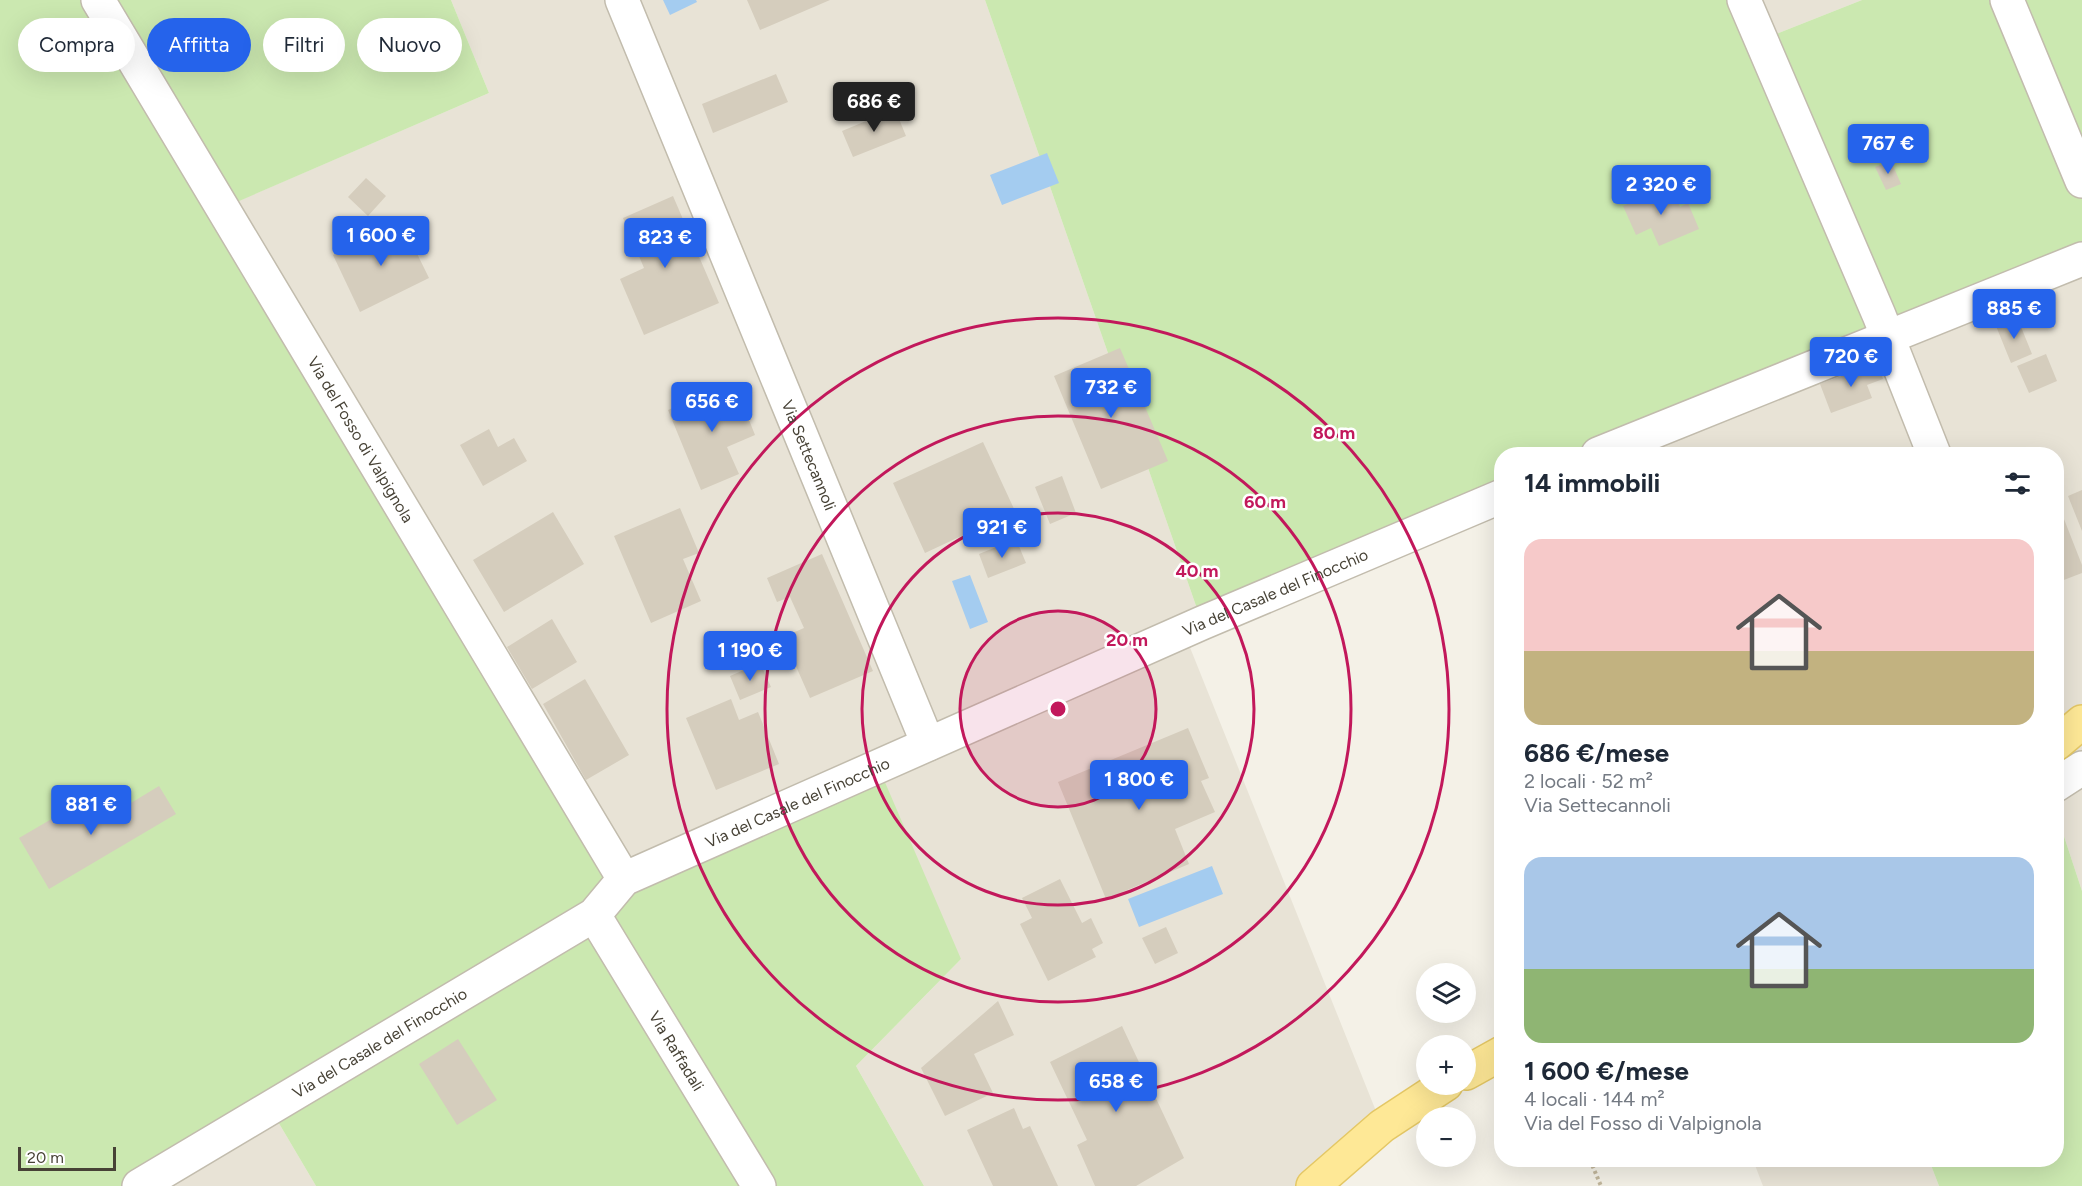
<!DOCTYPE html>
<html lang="it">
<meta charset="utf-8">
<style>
body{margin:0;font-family:Figtree,sans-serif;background:#f6f6f7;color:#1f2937;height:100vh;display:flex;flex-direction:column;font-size:22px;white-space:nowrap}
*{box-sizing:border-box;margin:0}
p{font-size:20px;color:#747a83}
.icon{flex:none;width:33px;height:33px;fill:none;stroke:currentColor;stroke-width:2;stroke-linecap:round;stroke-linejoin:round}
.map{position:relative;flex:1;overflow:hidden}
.sheet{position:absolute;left:1494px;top:447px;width:570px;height:720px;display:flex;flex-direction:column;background:#fff;border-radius:24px;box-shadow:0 6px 24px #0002}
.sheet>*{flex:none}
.banner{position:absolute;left:18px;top:18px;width:570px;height:54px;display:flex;gap:12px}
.controls{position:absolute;left:1416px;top:963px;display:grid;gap:12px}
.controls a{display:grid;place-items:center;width:60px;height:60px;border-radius:50%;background:#fff;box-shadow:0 6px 24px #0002;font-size:30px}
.scale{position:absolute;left:18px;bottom:15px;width:98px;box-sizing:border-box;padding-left:6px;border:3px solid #474236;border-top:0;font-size:16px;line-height:21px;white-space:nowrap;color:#474236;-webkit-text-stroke:4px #fff;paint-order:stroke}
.price{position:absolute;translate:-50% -51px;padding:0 14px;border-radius:6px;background:#2563eb;color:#fff;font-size:20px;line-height:39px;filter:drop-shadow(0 2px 3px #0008)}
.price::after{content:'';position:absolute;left:50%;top:36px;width:18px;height:14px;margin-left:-9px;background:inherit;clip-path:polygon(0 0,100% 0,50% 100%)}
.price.current{background:#222;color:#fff}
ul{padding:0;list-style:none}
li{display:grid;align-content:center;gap:12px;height:318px;padding:0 30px}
li span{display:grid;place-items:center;height:186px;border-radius:18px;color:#555}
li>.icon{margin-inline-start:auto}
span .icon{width:108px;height:108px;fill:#fffc;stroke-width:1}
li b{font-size:26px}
h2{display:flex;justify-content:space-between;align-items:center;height:72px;padding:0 30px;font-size:26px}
.chip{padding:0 21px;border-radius:27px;background:#fff;box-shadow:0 6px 24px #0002;font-size:21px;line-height:54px}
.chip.current{background:#2563eb;color:#fff}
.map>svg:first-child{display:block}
.residential{fill:#e8e3d6}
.green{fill:#cbe8b0}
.water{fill:#a4ccf0}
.building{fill:#d5cdbd}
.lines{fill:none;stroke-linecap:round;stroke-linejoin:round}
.minor-casing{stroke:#c2bcad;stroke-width:36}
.major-casing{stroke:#e4c765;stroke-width:36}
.path{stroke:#c1b69b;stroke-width:4;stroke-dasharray:3 3;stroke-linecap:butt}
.minor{stroke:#fff;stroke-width:33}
.major{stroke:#fee896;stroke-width:33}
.ring{fill:none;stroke:#c2185b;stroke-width:3}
.labels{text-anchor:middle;stroke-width:5;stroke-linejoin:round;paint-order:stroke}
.street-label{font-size:16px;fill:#474236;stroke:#fff}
.centre{fill:#c2185b;stroke:#fff;stroke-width:3}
.ring-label{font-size:18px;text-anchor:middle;font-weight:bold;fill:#c2185b;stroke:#fff;stroke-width:5;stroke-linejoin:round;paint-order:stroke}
</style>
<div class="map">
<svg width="2082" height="1186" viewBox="0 0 2082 1186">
<rect width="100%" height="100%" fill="#f4f1e7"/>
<!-- residential -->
<path class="residential" d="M451 0H985L1202 623 1189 645 1382 1126 1328 1186H924L856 1066 961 959 624 879 222 208 489 93Z
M1737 0H1862L1756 42Z
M2082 259V891L2057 815 2056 454H1598Z
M277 1120 316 1186H162Z
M1753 1160H1929L1939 1186H1763Z"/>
<!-- green -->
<path class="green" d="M0 0H451L489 93 223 208 624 879 878 766 961 959 856 1066 924 1186H316L277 1120 139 1186H0Z
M985 0H1737L1756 42 1862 0H2082V259L1598 454H1502L1501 496 1202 623Z
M2057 815 2082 891V1186H1939L1929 1160H2056Z"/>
<!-- water -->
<path class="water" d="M663 0H696L697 2 670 15Z
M1047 153 1059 183 1002 205 990 175Z
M970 575 988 622 970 629 952 581Z
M1212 866 1223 894 1139 927 1128 899Z"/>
<!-- building -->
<path class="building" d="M747 0H830L760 30Z
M776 74 788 102 713 133 702 104Z
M895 109 906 136 853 157 842 131Z
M1891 161 1901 184 1886 190 1875 167Z
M366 178 386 196 368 216 348 197Z
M1671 186 1680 207 1688 203 1699 229 1659 246 1651 228 1636 235 1623 206Z
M673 196 719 303 644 335 620 279 644 268 623 218Z
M401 221 429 278 360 312 333 255Z
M2017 317 2032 354 2011 363 1996 326Z
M1120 348 1168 461 1101 489 1054 376Z
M2046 354 2057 381 2029 393 2017 366Z
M1878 362 1883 379 1867 385 1872 398 1831 413 1820 384Z
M734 382 755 435 727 447 739 474 701 490 668 410Z
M489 429 498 447 514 438 527 461 483 486 460 445Z
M983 442 1015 511 925 553 893 483Z
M1062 476 1076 513 1050 524 1035 487Z
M2082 490V531L2068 496Z
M680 508 699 553 683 559 701 601 651 623 614 536Z
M553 512 584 564 504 612 473 560Z
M2062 514 2082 565V573L2056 583V516Z
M1016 539 1026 563 988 578 979 554Z
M822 554 873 671 810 698 783 637 804 628 790 597 777 602 767 578Z
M552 619 577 662 532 689 507 647Z
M760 663 771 687 740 700 730 676Z
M585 679 629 755 586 780 543 704Z
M731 699 739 720 758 712 779 764 716 790 686 718Z
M1188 728 1209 778 1201 781 1215 812 1175 829 1189 864 1106 899 1058 782Z
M159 786 176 814 49 889 19 838 79 803 93 826Z
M1060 879 1082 923 1091 918 1103 943 1092 949 1096 957 1048 981 1020 924 1032 918 1022 898Z
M1166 927 1178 953 1155 964 1142 938Z
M998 1001 1014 1035 974 1054 993 1093 945 1116 921 1068Z
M1122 1026 1184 1158 1136 1186H1095L1077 1145 1087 1140 1050 1062Z
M458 1039 497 1100 457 1125 419 1064Z
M1014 1108 1023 1129 1030 1126 1058 1186H993L967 1130Z"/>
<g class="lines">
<!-- minor casing -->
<g class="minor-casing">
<g id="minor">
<path id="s1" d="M98 0 624 879"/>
<path id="s2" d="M622 0 928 744"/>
<path d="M1744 0 1879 315 1934 454"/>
<path d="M2007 0 2082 181"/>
<path d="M1598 454 2082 259"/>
<path d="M2056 785 2082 768"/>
<path id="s3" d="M594 915 759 1186"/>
<path id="s4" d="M139 1186 594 915 624 879 1202 623 1502 496"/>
</g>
</g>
<!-- major casing -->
<g class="major-casing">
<path id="major" d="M2056 744 2082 722
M1466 1073 1502 1053
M1313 1186 1382 1126 1446 1084"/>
</g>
<!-- path -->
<path class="path" d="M1590 1160 1601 1186"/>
<!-- minor -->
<use href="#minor" class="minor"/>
<!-- major -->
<use href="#major" class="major"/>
</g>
<!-- distance rings -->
<circle cx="1058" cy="709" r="98" fill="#c2185b" fill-opacity=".12"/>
<g class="ring">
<circle cx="1058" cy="709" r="98"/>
<circle cx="1058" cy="709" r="196"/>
<circle cx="1058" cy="709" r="293"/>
<circle cx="1058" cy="709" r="391"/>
</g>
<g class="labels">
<!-- street labels -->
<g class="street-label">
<text dy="6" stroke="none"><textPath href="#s1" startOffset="512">Via del Fosso di Valpignola</textPath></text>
<text dy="6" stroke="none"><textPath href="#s2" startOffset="492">Via Settecannoli</textPath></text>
<text dy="6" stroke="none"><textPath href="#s4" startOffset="1288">Via del Casale del Finocchio</textPath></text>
<text dy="6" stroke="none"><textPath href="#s4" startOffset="766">Via del Casale del Finocchio</textPath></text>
<text dy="6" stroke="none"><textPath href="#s4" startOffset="280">Via del Casale del Finocchio</textPath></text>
<text dy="6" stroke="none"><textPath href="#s3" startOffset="159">Via Raffadali</textPath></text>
</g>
</g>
<circle cx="1058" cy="709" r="9" class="centre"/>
<g class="ring-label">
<text x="1334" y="439">80 m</text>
<text x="1265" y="508">60 m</text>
<text x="1197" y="577">40 m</text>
<text x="1127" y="646">20 m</text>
</g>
</svg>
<div class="controls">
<a><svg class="icon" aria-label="layers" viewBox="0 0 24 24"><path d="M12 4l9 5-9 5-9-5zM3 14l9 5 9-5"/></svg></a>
<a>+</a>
<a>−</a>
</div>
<div class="scale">20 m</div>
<b class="price current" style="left:874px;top:133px">686 €</b>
<b class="price" style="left:1888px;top:175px">767 €</b>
<b class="price" style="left:1661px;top:216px">2 320 €</b>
<b class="price" style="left:381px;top:267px">1 600 €</b>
<b class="price" style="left:665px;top:269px">823 €</b>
<b class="price" style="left:2014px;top:340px">885 €</b>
<b class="price" style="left:1851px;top:388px">720 €</b>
<b class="price" style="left:1111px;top:419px">732 €</b>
<b class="price" style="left:712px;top:433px">656 €</b>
<b class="price" style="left:1002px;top:559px">921 €</b>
<b class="price" style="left:750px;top:682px">1 190 €</b>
<b class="price" style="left:1139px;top:811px">1 800 €</b>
<b class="price" style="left:91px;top:836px">881 €</b>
<b class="price" style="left:1116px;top:1113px">658 €</b>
<div class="banner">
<a class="chip">Compra</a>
<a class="chip current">Affitta</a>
<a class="chip">Filtri</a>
<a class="chip">Nuovo</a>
</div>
<section class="sheet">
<h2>14 immobili<svg class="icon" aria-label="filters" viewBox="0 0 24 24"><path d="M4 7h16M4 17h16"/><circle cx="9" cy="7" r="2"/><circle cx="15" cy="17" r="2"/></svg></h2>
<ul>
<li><span style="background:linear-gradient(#f6c9c9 60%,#c2b280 0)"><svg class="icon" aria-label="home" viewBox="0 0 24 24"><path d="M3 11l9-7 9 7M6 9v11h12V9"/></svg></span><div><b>686 €/mese</b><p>2 locali · 52 m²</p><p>Via Settecannoli</p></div></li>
<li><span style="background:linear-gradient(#a9c7e8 60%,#8fb573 0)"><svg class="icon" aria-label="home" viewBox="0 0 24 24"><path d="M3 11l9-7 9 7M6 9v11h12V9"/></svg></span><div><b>1 600 €/mese</b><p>4 locali · 144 m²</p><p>Via del Fosso di Valpignola</p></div></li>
</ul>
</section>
</div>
